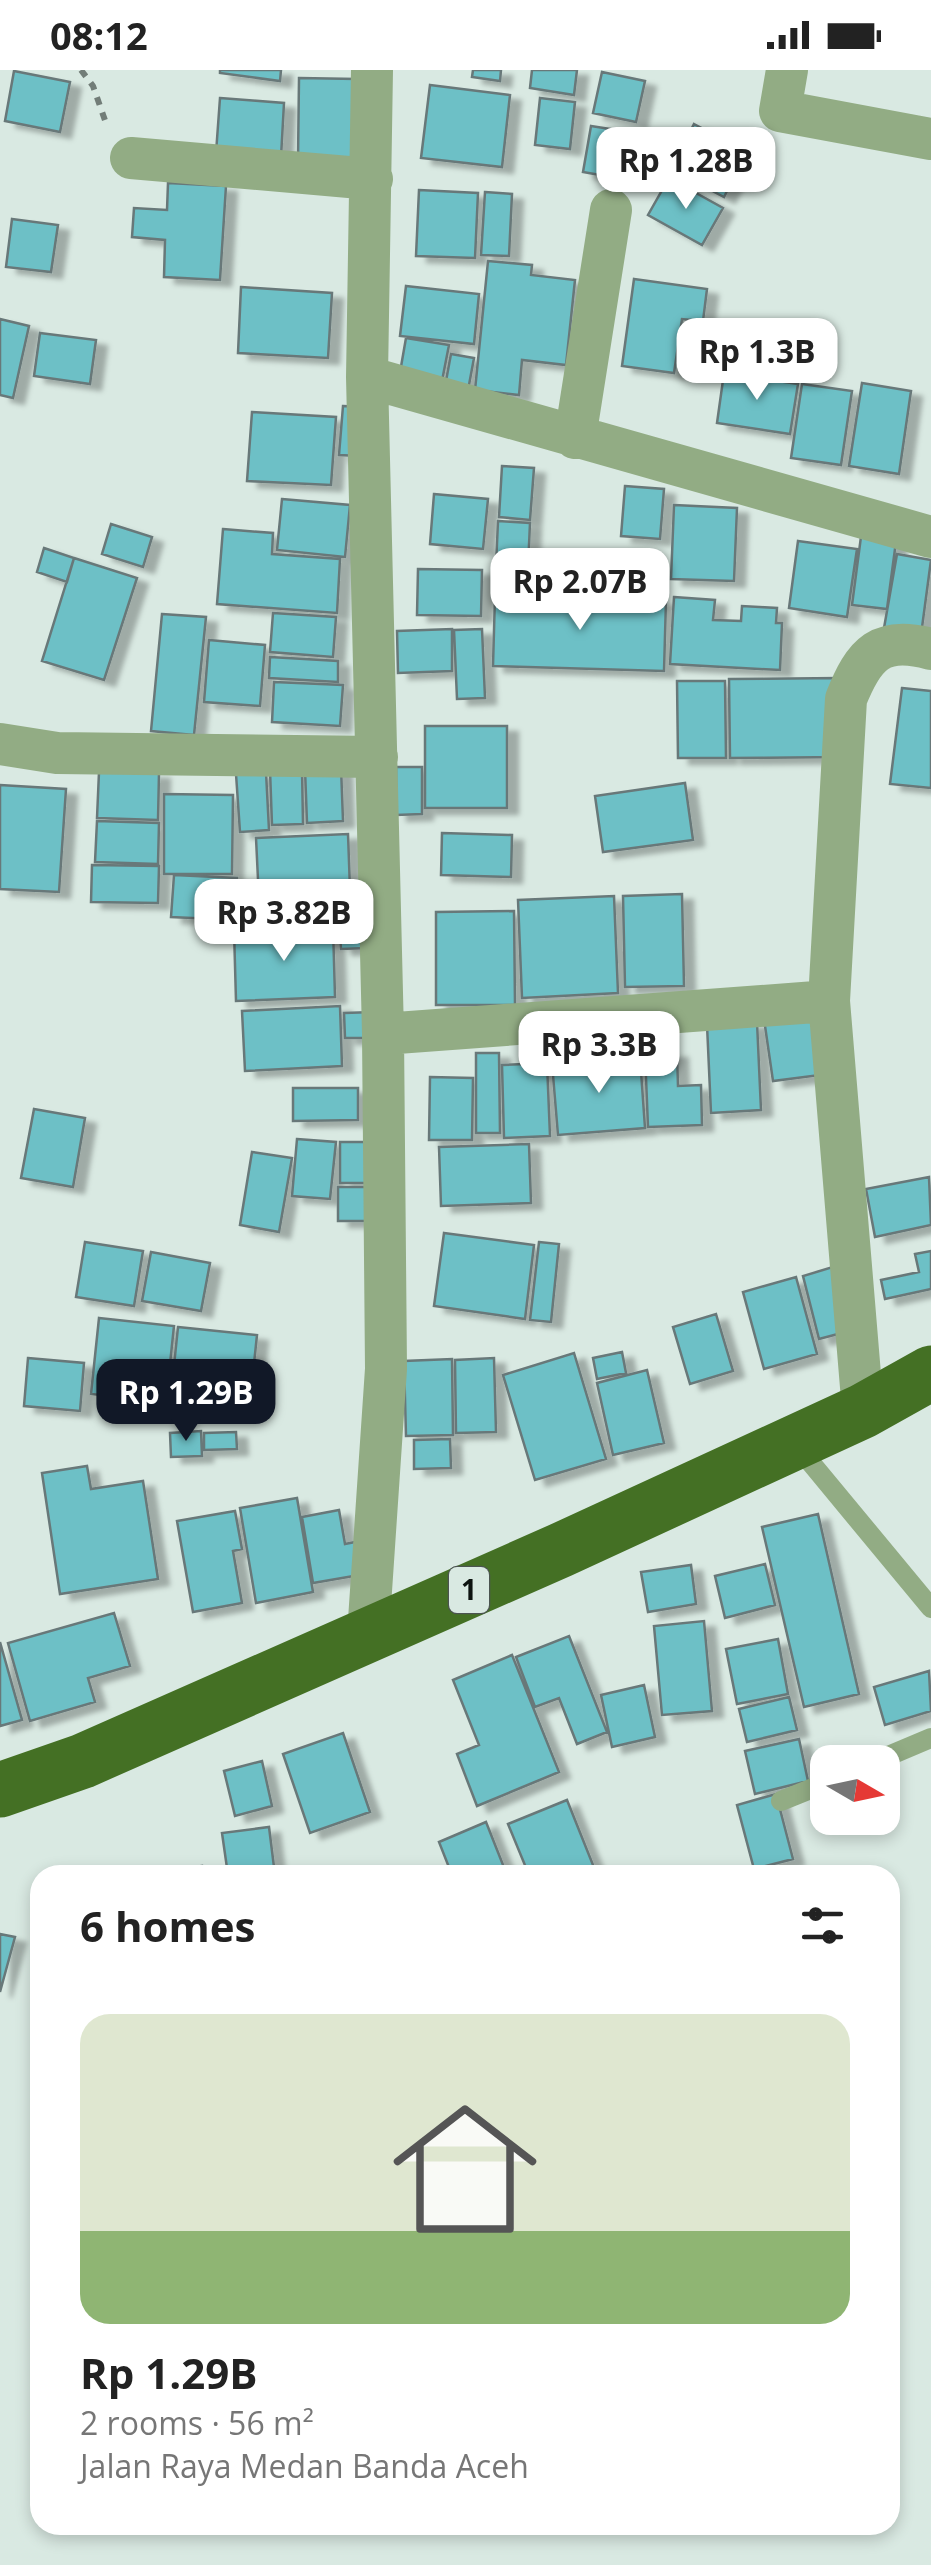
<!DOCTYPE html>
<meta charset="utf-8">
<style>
body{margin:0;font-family:"Open Sans",sans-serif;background:#f2f2f2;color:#222;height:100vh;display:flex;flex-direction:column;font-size:38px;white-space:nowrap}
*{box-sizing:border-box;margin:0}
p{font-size:32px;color:#767676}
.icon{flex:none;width:55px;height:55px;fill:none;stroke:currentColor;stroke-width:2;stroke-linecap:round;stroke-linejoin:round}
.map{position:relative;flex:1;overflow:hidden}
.drawer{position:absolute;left:30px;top:1795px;width:870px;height:670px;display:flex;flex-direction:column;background:#fff;border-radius:30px;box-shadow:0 5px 15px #0003}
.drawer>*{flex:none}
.needle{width:65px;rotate:99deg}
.controls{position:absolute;left:810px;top:1675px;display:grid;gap:20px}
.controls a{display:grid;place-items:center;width:90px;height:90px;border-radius:20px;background:#fff;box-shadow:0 5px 15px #0003;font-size:50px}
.price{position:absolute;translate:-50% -85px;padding:0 22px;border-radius:20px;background:#fff;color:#222;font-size:32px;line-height:65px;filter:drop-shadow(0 2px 5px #0008)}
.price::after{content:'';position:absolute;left:50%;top:60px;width:30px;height:22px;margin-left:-15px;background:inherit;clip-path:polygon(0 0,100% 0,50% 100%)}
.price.selected{background:#111827;color:#fff}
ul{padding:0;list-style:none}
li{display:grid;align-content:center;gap:20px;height:530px;padding:0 50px}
li span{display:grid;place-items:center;height:310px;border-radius:30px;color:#555}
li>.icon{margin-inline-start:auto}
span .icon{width:180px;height:180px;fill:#fffc;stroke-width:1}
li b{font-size:42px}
h2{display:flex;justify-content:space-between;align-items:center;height:120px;padding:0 50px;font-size:42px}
.status{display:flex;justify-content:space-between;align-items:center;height:70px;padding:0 50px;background:#fff;direction:ltr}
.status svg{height:28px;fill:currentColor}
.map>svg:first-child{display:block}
.building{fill:#6dc0c6;stroke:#687879;stroke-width:2.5;filter:url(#shadow)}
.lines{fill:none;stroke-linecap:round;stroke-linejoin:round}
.path{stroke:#727d78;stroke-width:6;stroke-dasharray:8 8;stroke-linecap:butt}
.service{stroke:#92ac84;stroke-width:20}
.minor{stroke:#92ac84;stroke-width:42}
.trunk{stroke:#447024;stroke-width:55}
.labels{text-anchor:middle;stroke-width:8;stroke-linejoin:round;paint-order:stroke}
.shield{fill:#d9e9e2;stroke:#4b5450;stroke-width:2.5}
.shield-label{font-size:28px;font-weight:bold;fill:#0e1411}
</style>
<div class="status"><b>08:12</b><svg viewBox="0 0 49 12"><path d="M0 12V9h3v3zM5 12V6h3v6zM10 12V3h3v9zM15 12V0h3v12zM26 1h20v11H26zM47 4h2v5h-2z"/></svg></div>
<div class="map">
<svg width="931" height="2495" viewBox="0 0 931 2495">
<defs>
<filter id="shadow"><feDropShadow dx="11" dy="6" stdDeviation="2.5" flood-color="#0004"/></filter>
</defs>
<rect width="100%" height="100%" fill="#d9e9e2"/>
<!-- building -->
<path class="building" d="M220 0H281L280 11 220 3Z
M473 0H501L500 11 472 7Z
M532 0H577L574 25 530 18Z
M14 1 70 12 60 62 5 51Z
M602 2 645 11 636 52 593 43Z
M299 8 357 9 356 90H298Z
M430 15 510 25 502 97 421 88Z
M220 28 284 33 281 87 216 83Z
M540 28 575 32 570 79 535 75Z
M694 54 747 82 724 127 671 99Z
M591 56 636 63 628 110 583 102Z
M669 108 723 138 702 175 648 145Z
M168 113 226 116 220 210 164 207 165 170 132 167 134 138 167 140Z
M419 120 478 123 475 188 416 186Z
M485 122 512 124 509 186 481 185Z
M12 149 58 155 51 202 6 197Z
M488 191 532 195 531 205 575 210 566 295 522 290 519 325 475 320Z
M634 209 707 219 703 251 682 249 674 303 622 296Z
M406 216 479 224 474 274 400 266Z
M241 217 332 223 328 288 238 283Z
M0 249 29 256 13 328 0 325Z
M40 263 96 270 90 314 34 306Z
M406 268 449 275 441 316 399 308Z
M451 284 474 288 466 331 443 327Z
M724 303 798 314 790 364 717 353Z
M862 313 911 321 899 404 849 396Z
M802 314 852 321 841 395 791 388Z
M343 336 363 337 360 386 339 385Z
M252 342 336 347 331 415 247 411Z
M502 396 534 398 530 450 499 447Z
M625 416 664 419 660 469 621 466Z
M434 424 488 429 483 479 430 474Z
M282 429 350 435 345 487 277 480Z
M674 435 737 438 734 511 671 509Z
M498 451 530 453 528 497 496 496Z
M111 454 152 467 143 497 102 484Z
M223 459 273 463 272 484 340 489 337 543 217 534Z
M862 459 897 464 887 539 852 535Z
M798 471 857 479 847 547 789 538Z
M44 478 74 488 67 512 37 502Z
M897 484 931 490 921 565 884 558Z
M74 488 137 508 104 610 42 591Z
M418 499 482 500 481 546 417 545Z
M495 525 666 530 664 601 493 596Z
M674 527 715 530 713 550 741 551 742 536 777 538 776 553H782L780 600 670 594Z
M273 543 336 547 333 587 270 582Z
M162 544 206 547 194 665 151 661Z
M452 559V601L398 603 397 561Z
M482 559 485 628 457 629 454 560Z
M209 570 265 575 260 636 204 632Z
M270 587 338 591V612L269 608Z
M839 608 840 687 730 688 729 609Z
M677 611H725L726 688H678Z
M274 612 343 615 340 656 272 652Z
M902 618 931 621V718L890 714Z
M425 656H507V738H425Z
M341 697 343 751 307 753 305 699Z
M396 697H422V744L396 745Z
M302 699 303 754 272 755 270 700Z
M99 702 159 703 158 750 97 748Z
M266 702 269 760 240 762 236 704Z
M685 713 693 770 603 782 595 726Z
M0 715 66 719 59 822 0 819Z
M164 724 233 725 232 804H164Z
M97 751 159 753 158 794 95 792Z
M442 763 512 765 511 807 441 805Z
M348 764 351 847 260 851 256 768Z
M92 795 159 796 158 833 91 832Z
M174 805 237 808 235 850 171 847Z
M682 824 684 916 625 917 623 826Z
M614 826 618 923 522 928 518 830Z
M514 841 515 935H436V842Z
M366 849 367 878 341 879 339 851Z
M333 857 335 927 236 931 234 860Z
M340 936 342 996 245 1001 242 941Z
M374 942 373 968H345L344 943Z
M813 943 820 1005 773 1011 764 949Z
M641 951H663V980L641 979Z
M757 952 761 1040 711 1043 707 955Z
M677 982 678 1016 701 1015 702 1055 648 1057 645 983Z
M476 983H499L500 1063H476Z
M640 987 645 1058 558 1065 552 993Z
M547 993 550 1066 504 1068 502 995Z
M430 1007 473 1008 472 1070H429Z
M293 1018H358V1050L293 1051Z
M34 1039 85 1048 73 1117 21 1108Z
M297 1069 336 1072 330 1129 292 1126Z
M340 1072H376V1113H340Z
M529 1074 531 1133 441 1136 439 1077Z
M252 1082 292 1088 279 1162 240 1155Z
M929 1107 931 1155 875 1167 866 1119Z
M338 1117H377V1151H338Z
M444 1163 534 1175 525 1249 434 1236Z
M85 1172 143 1181 134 1236 76 1227Z
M539 1172 559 1174 551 1252 530 1250Z
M931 1181V1219L885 1229 881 1210 919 1202 915 1184Z
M151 1182 210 1193 201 1241 142 1231Z
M836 1196 853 1260 819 1269 803 1206Z
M796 1207 817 1284 764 1299 743 1222Z
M716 1244 733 1301 690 1314 673 1257Z
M99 1248 174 1256 166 1332 91 1324Z
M178 1257 257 1265 250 1332 171 1324Z
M622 1282 626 1303 597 1309 593 1288Z
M574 1283 606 1389 535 1410 503 1305Z
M28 1288 84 1293 80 1341 24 1336Z
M494 1288 496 1362 456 1363 455 1290Z
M452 1289 453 1365 406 1366 404 1291Z
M647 1300 664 1373 613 1385 597 1313Z
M201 1361 202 1386 171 1387 170 1363Z
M236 1362 237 1379 204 1380V1363Z
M450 1369 451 1398 414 1399V1370Z
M87 1396 91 1419 143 1411 158 1509 60 1524 42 1403Z
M297 1428 313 1522 256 1533 240 1438Z
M339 1440 345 1474 365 1470 371 1503 313 1513 302 1447Z
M235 1441 242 1479 233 1481 242 1533 193 1542 177 1451Z
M818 1444 859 1624 804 1637 762 1457Z
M765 1494 775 1535 725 1548 715 1506Z
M691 1495 696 1534 648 1542 641 1502Z
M114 1543 130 1596 88 1608 95 1632 30 1651 8 1573Z
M704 1551 712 1641 662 1645 654 1556Z
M569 1566 607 1662 577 1674 559 1628 535 1637 516 1587Z
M778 1569 788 1624 737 1634 726 1579Z
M0 1572 22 1650 0 1656Z
M512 1585 559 1702 477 1736 457 1684 479 1675 453 1610Z
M929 1601 931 1641 885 1655 874 1617Z
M644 1615 655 1667 612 1677 601 1625Z
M789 1627 797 1660 747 1672 739 1639Z
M343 1663 370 1742 310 1763 283 1684Z
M799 1669 808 1711 755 1724 745 1681Z
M262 1691 272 1736 235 1746 224 1701Z
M776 1724 793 1789 754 1799 737 1735Z
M567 1730 597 1805H529L508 1754Z
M486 1752 507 1805H452L439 1772Z
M269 1757 275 1805H228L222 1763Z
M202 1796 203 1805H148V1804Z
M0 1864 15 1867 0 1922Z"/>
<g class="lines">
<!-- path -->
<path class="path" d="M81 0 93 16 107 56"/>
<!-- service -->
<path class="service" d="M797 1376 931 1538
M874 1692 931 1668
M781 1731 828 1712"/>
<!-- minor -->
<path class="minor" d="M787 0 780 41 931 69
M131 88 372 109
M367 307 931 467
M575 368 611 140
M0 674 57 683 377 687
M383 964 829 931
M863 1341 829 931 846 629C864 584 880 565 931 579
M368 1565 386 1299 383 964 367 307 372 0"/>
<!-- trunk -->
<path class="trunk" d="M0 1720 83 1691 561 1480 863 1341 931 1303"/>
</g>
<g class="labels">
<!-- shield labels -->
<rect class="shield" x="449" y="1497" width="40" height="46" rx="8"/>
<g class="shield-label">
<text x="469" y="1530">1</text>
</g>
</g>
</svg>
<div class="controls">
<a><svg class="needle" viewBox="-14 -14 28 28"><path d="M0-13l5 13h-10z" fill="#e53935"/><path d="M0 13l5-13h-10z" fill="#767676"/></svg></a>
</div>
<b class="price" style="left:686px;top:142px">Rp 1.28B</b>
<b class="price" style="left:757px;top:333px">Rp 1.3B</b>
<b class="price" style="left:580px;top:563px">Rp 2.07B</b>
<b class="price" style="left:284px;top:894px">Rp 3.82B</b>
<b class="price" style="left:599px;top:1026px">Rp 3.3B</b>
<b class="price selected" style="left:186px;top:1374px">Rp 1.29B</b>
<section class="drawer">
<h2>6 homes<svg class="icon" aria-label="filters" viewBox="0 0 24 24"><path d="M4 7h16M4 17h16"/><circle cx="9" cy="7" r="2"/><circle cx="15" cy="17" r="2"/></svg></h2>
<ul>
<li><span style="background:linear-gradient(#dfe7d0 70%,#8fb573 0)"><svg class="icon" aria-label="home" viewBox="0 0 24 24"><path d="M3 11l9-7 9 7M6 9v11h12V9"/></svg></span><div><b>Rp 1.29B</b><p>2 rooms · 56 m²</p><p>Jalan Raya Medan Banda Aceh</p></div></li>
</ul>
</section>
</div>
